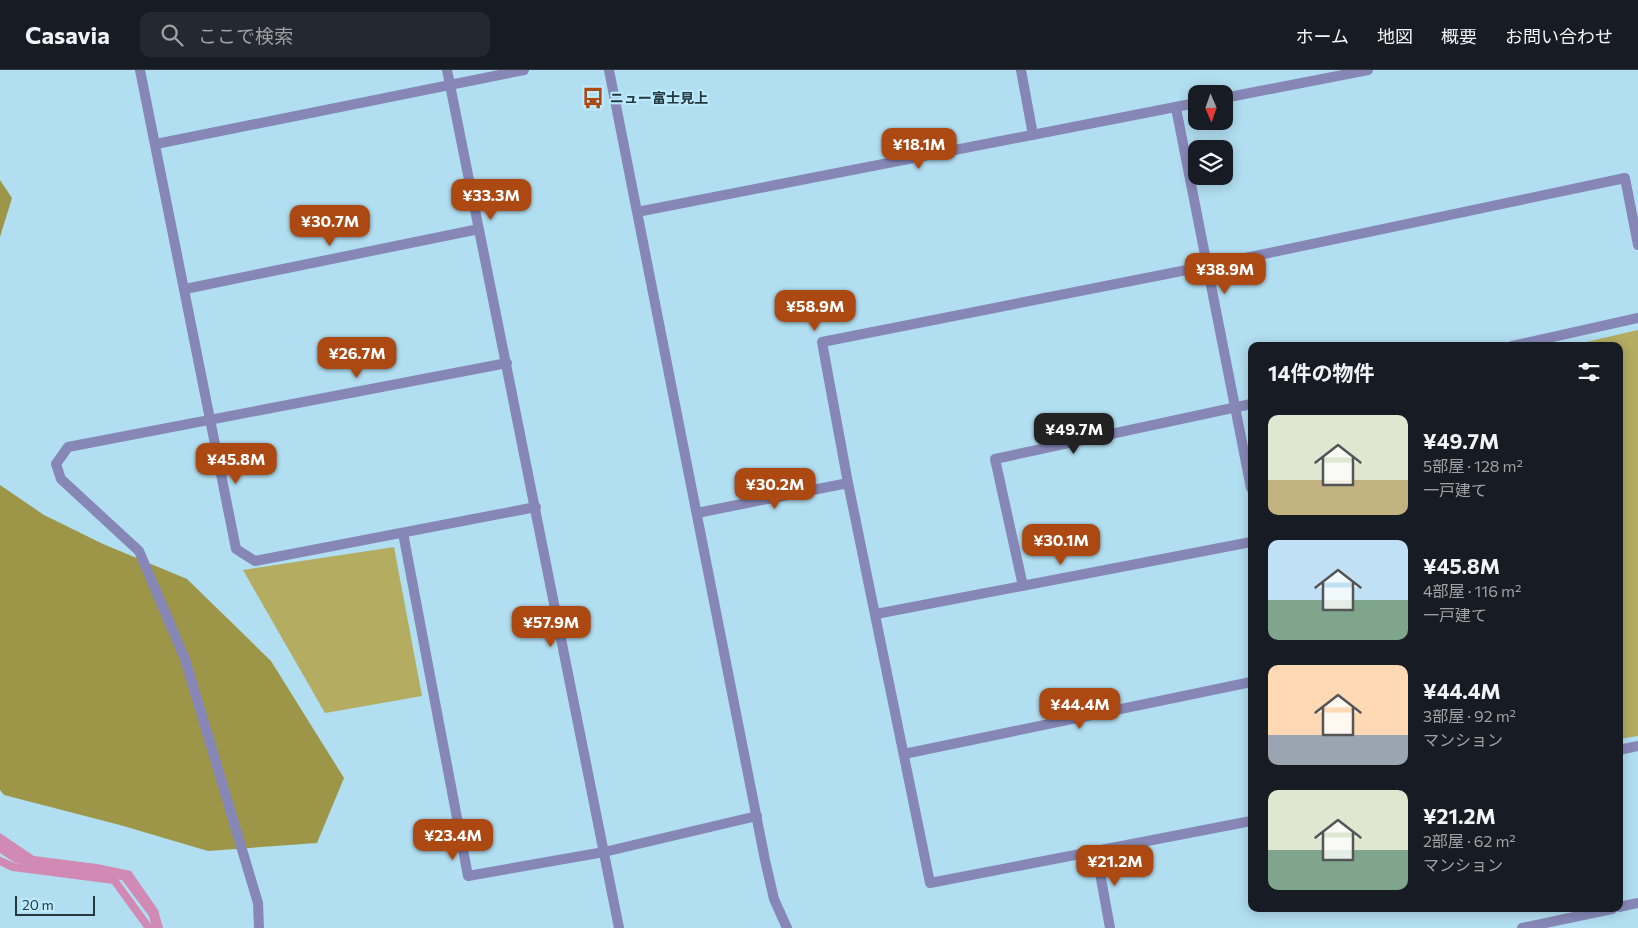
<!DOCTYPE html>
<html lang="ja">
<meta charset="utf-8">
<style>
body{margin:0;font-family:Commissioner,"Noto Sans JP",sans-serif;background:#242831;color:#f1f3f6;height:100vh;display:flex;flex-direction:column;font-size:19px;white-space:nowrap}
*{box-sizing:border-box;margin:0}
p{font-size:16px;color:#9ea1a6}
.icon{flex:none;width:28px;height:28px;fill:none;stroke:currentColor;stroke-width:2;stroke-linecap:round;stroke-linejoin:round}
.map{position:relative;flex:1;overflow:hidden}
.details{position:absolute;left:1248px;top:272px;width:375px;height:570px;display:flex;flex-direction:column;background:#171b24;border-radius:10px;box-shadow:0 2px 12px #0003}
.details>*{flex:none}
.needle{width:32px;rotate:178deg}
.tools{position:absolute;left:1188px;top:15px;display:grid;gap:10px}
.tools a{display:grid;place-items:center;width:45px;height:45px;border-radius:10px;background:#171b24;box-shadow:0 2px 12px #0003;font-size:25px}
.scale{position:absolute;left:15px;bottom:12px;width:80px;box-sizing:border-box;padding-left:5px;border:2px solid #25383f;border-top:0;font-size:14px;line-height:18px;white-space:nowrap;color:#25383f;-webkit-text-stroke:4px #bdebfe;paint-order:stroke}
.price{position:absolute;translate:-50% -42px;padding:0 11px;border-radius:10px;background:#ac4913;color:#fff;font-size:16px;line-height:32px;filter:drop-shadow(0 1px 2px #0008)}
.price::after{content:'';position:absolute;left:50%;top:30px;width:15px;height:11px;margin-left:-8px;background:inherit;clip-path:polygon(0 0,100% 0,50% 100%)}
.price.active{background:#222;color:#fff}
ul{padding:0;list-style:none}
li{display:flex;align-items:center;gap:15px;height:125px;padding:0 20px}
li span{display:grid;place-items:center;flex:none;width:140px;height:100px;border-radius:10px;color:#555}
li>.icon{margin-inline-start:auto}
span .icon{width:60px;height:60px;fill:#fffc;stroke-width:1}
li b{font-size:21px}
h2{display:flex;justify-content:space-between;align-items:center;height:60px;padding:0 20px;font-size:21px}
header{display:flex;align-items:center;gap:30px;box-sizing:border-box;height:70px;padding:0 25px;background:#171b24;border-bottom:1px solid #363941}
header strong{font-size:24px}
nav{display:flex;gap:28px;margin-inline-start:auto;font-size:18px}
.search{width:350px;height:45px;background:#242831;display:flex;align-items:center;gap:12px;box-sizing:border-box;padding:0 18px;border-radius:10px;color:#9ea1a6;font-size:19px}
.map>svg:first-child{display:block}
.green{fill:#b3ac61}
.forest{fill:#9d9649}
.water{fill:#d08ab3}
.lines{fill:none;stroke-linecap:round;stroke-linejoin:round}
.stream{stroke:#d08ab3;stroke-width:8}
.minor{stroke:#8687b7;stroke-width:10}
.tertiary{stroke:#8687b7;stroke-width:10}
.labels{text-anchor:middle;stroke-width:4;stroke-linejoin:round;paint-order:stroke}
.poi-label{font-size:14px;font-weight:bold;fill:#25383f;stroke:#bdebfe;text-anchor:start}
</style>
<header>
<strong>Casavia</strong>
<div class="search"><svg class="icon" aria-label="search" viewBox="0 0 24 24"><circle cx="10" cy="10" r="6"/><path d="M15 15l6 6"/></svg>ここで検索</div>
<nav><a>ホーム</a><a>地図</a><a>概要</a><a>お問い合わせ</a></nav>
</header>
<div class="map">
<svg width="1638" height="858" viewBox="0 0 1638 858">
<rect width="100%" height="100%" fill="#b1def0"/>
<!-- green -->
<path class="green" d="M1638 260V666L1619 669V276H1569Z
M394 477 422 626 325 643 243 500Z"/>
<!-- forest -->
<path class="forest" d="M0 110 12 128 0 167Z
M0 415 44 445 103 474 187 509 271 591 344 708 317 773 208 781 120 755 4 725 0 720Z"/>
<!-- water -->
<path class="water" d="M0 763 34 786 97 794 131 801 158 840 163 858H152L149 846 122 810 15 793 0 783Z"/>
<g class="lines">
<!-- stream -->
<path class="stream" d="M0 791 13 797 114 810 149 858"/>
<!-- minor -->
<path class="minor" d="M140 0 236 479 255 491 536 437
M447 0 619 858
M1021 0 1033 65
M1176 38 1251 418
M156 74 524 0
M185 219 479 159
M1512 276 1638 248
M697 443 848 413
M403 463 468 806 604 782 757 746
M1023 516 995 389 1251 334
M876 544 1251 472
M1619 680 1638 676
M904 684 1251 612
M1251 751 930 813 848 413 822 272 1207 196 1625 108 1638 175
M1096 781 1110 858
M259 858 258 833 185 589 139 481 61 409 56 394 68 377 507 293"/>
<!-- tertiary -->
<path class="tertiary" d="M609 0 765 790 774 829 787 858
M1224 28 1368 0
M637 142 1196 33
M1619 837 1638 833
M1522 858 1612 839"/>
</g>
<!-- icons -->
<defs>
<g id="bus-bare" transform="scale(1.725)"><path d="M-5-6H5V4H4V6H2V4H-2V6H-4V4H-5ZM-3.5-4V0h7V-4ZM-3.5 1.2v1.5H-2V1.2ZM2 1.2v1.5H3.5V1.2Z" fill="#ac4913" stroke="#bdebfe" stroke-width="2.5" paint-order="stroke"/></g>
</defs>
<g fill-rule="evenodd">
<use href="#bus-bare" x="593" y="28"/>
</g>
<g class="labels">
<!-- poi labels -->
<g class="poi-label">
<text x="610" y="33">ニュー富士見上</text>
</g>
</g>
</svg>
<div class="tools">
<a><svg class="needle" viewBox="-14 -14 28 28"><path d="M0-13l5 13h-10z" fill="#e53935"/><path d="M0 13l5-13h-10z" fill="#9ea1a6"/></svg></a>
<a><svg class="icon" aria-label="layers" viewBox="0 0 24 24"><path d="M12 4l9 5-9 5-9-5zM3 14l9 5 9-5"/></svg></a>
</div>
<div class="scale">20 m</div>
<b class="price" style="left:919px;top:100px">¥18.1M</b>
<b class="price" style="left:491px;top:151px">¥33.3M</b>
<b class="price" style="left:330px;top:177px">¥30.7M</b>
<b class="price" style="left:1225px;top:225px">¥38.9M</b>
<b class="price" style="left:815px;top:262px">¥58.9M</b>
<b class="price" style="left:357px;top:309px">¥26.7M</b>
<b class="price active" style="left:1074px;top:385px">¥49.7M</b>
<b class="price" style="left:236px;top:415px">¥45.8M</b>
<b class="price" style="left:775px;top:440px">¥30.2M</b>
<b class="price" style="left:1061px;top:496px">¥30.1M</b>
<b class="price" style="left:551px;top:578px">¥57.9M</b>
<b class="price" style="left:1080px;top:660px">¥44.4M</b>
<b class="price" style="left:453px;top:791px">¥23.4M</b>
<b class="price" style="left:1115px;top:817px">¥21.2M</b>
<section class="details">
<h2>14件の物件<svg class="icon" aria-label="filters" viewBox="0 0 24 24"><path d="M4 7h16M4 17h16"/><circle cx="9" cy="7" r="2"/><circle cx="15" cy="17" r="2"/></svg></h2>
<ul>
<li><span style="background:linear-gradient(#dfe7d0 65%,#c2b280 0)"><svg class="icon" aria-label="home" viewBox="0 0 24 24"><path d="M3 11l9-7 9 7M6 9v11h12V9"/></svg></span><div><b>¥49.7M</b><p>5部屋 · 128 m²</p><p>一戸建て</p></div></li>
<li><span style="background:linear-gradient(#bfe0f5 60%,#7fa58c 0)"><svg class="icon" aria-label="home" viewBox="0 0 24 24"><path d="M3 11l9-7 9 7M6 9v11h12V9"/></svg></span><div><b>¥45.8M</b><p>4部屋 · 116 m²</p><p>一戸建て</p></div></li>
<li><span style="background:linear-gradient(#ffd9b3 70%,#9aa5b1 0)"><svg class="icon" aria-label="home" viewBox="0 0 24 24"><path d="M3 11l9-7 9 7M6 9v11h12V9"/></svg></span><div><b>¥44.4M</b><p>3部屋 · 92 m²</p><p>マンション</p></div></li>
<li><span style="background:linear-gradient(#dfe7d0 60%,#7fa58c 0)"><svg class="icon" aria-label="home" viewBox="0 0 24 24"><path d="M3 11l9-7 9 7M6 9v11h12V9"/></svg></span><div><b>¥21.2M</b><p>2部屋 · 62 m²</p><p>マンション</p></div></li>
</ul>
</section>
</div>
